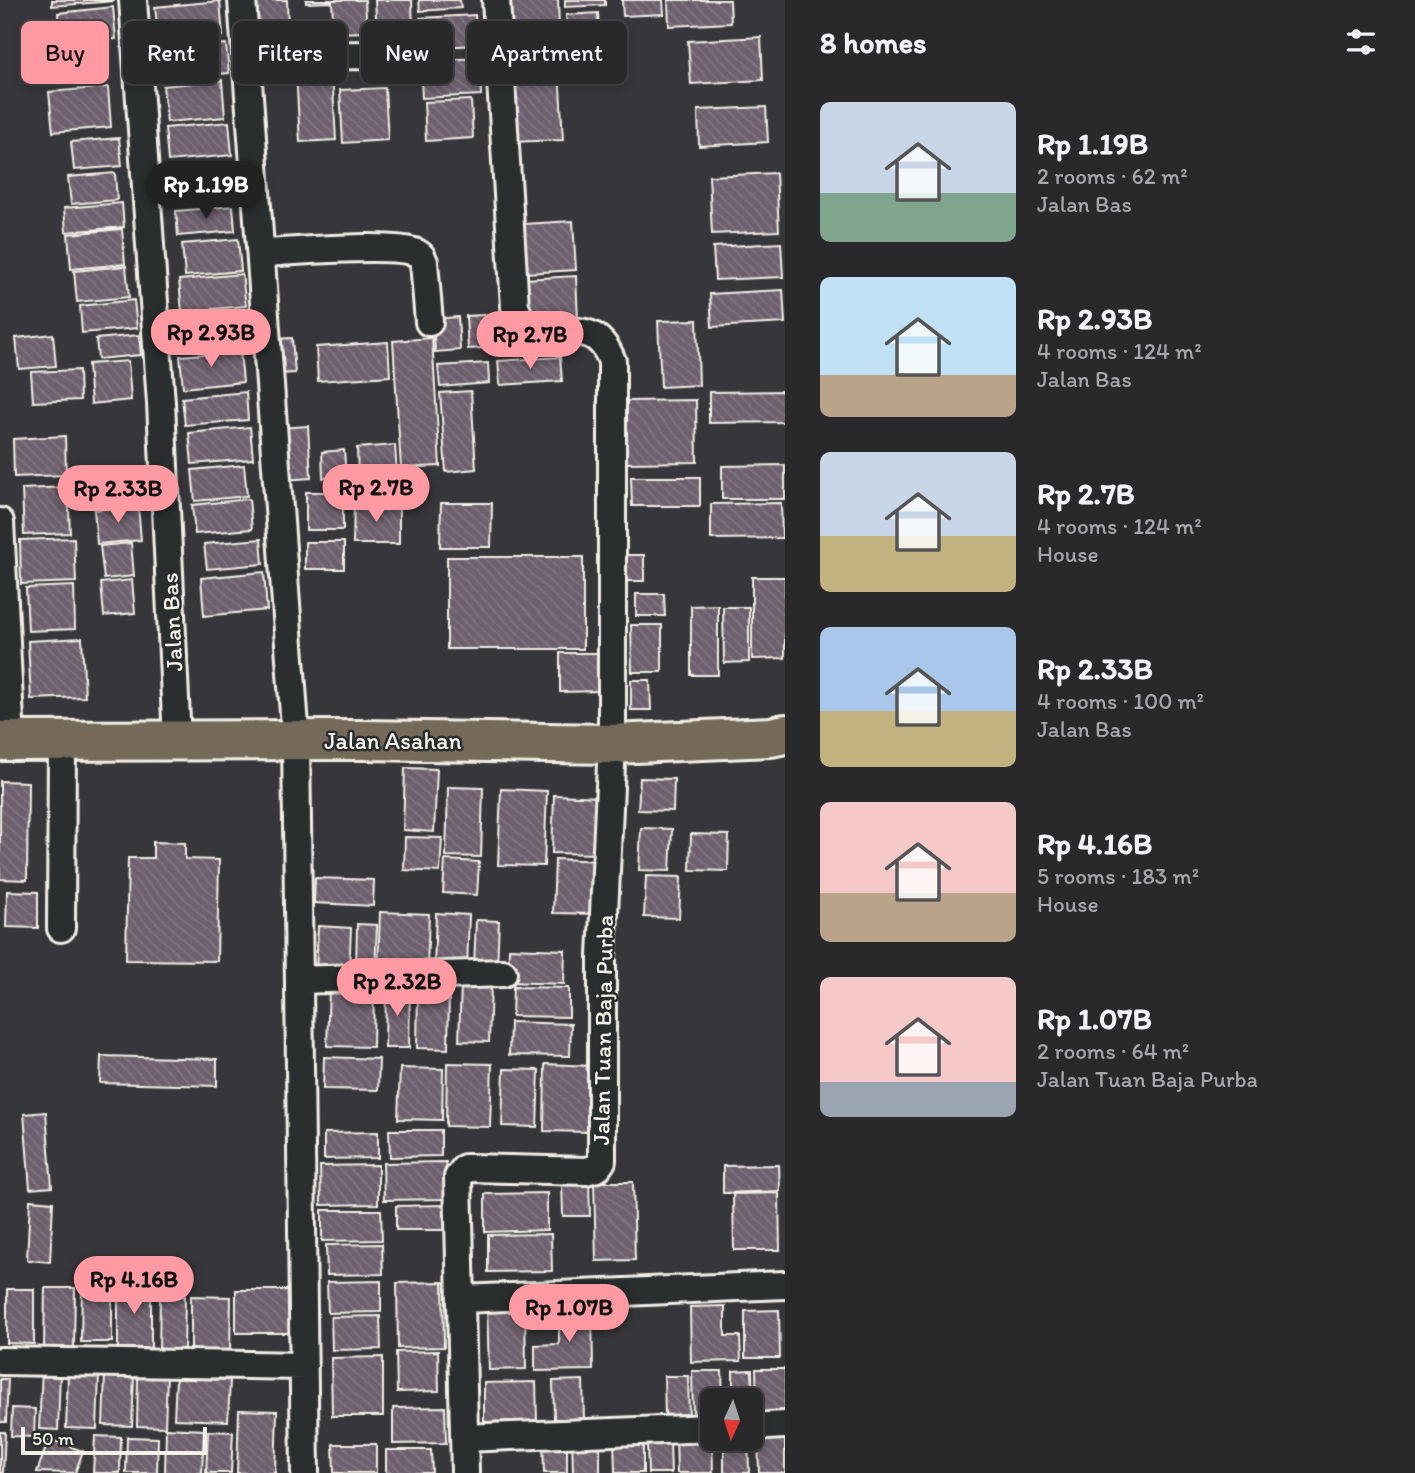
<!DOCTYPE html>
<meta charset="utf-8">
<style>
body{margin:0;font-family:Itim,sans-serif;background:#313134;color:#f1f3f6;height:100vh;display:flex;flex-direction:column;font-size:26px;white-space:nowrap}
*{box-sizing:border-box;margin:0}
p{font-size:23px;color:#a5a6a9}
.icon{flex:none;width:38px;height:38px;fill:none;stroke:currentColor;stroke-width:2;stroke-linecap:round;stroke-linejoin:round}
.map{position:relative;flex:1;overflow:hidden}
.details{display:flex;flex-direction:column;background:#29292c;width:630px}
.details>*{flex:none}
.top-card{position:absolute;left:21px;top:21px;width:658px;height:63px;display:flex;gap:14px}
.needle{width:46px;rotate:183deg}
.buttons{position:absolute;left:700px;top:1388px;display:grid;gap:14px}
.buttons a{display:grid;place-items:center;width:63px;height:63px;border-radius:10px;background:#29292c;box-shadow:0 4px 10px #0003,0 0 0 2px #454548;font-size:35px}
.scale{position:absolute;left:21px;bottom:18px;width:186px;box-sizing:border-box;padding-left:7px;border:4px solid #f4f1e8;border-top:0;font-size:19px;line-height:24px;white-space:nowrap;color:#f4f1e8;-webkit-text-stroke:5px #2a2d2e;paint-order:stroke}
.price{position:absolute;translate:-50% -60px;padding:0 16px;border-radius:24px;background:#ff9aa2;color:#111;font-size:23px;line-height:46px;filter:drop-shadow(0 2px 4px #0008)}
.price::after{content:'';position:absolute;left:50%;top:42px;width:21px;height:16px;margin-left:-10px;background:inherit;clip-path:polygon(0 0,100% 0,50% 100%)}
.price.current{background:#222;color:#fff}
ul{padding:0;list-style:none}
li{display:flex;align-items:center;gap:21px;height:175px;padding:0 35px}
li span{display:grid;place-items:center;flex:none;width:196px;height:140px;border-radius:10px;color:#555}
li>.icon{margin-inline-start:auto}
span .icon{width:84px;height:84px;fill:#fffc;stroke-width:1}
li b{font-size:30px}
h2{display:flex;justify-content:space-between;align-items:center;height:84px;padding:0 35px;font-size:30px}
.chip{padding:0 24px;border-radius:10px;background:#29292c;box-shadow:0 4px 10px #0003,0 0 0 2px #454548;font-size:24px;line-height:63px}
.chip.current{background:#ff9aa2;color:#111}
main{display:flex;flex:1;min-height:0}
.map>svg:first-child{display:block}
.building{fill:url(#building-back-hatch);stroke:#f4f1e8;stroke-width:2}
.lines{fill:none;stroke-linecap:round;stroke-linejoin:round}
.street-casing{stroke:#f4f1e8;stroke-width:32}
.primary-casing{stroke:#f4f1e8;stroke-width:44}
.street{stroke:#2a2d2e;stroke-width:26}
.primary{stroke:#746a5a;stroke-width:38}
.labels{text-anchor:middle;stroke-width:5;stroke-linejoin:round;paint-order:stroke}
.street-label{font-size:24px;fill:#f4f1e8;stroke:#2a2d2e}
</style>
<main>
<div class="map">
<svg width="785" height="1473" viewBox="0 0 785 1473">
<defs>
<pattern id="building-back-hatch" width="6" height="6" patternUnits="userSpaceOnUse" patternTransform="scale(1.75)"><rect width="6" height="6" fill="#6d5f6d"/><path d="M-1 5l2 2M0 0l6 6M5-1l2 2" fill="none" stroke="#827682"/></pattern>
</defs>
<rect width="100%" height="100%" fill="#37373b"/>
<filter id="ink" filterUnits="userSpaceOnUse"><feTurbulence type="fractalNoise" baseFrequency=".0143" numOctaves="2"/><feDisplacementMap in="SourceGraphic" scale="14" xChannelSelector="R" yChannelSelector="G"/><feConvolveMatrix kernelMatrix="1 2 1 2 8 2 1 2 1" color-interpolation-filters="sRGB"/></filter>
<g filter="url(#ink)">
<!-- building -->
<path class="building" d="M52 0H114V1L52 6Z
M248 0H287L288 29 250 31Z
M306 0H365L367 32 334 33 332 2 306 3Z
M375 0H412L413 33 377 35Z
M419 0H460L461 8 420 11Z
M506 0H558L559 27 508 30Z
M565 0H605V5L565 7Z
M622 0H663L664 14 623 16Z
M668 0H730L731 23 669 26Z
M220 1 223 36 159 42 155 7Z
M113 7 116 39 60 44 58 13Z
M598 13 600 55 569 57 566 15Z
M475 15 477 45 421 48 420 18Z
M761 37 763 80 691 84 688 41Z
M226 44 229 73 170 78 167 49Z
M97 50 100 77 56 82 54 54Z
M558 51 563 140 509 142 504 54Z
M480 58 481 95 422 98 420 61Z
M332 72 336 140 300 142 296 73Z
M222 80 225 117 167 122 163 86Z
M108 87 111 127 53 132 49 92Z
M385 88 388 140 343 143 340 90Z
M471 100 473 138 426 141 424 102Z
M766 107 768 142 699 146 698 110Z
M229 122 232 155 168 161 165 128Z
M119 138 122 166 74 170 71 142Z
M231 163 234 198 172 203 169 168Z
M115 173 117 200 71 204 68 177Z
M776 173 779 231 712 234 709 176Z
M122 203 124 227 66 232 64 208Z
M233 206 235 231 178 236 176 211Z
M573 221 576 270 526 273 524 224Z
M122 229 125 264 71 269 68 234Z
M238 239 241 271 185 276 182 244Z
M781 243 783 277 715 280 713 247Z
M126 266 129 297 77 302 74 271Z
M242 274 246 306 182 312 179 280Z
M576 276 578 320 527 323 525 279Z
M783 290 785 323 712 327 710 294Z
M134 300 137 328 82 333 80 306Z
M242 313 244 337 187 342 185 318Z
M502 314 504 347 468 349 466 316Z
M458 317 460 350 435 352 433 319Z
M697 320 699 385 661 387 658 321Z
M53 334 56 366 19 369 16 338Z
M139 335 141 355 98 359 96 339Z
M292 338 295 373 277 374 275 339Z
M432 338 440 466 401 468 393 341Z
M388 342 390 376 318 381 316 347Z
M240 351 243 382 183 388 180 356Z
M560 357 562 381 500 385 498 361Z
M128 361 131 400 91 404 88 364Z
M488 363 489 383 440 387 438 366Z
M79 370 80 400 33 402 31 372Z
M471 391 476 469 446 472 440 393Z
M785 391V422L709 423V392Z
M246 392 248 420 185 425 182 398Z
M696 400 697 462 626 463V401Z
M308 426 311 478 283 480 279 428Z
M250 427 253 459 192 464 189 433Z
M65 436 66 475 14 477 13 439Z
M395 445 397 475 358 477 357 448Z
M344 450 346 476 323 478 322 452Z
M244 465 247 496 195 501 192 470Z
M785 465V499H722V466Z
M147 473 149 495 108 498 106 477Z
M631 477H700V506H632Z
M68 487 70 533 24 535 22 489Z
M306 492H343V530H306Z
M249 499 252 529 195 534 192 505Z
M441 503H492L491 547H440Z
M781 503 782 538 711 539V504Z
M354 504H399V544H353Z
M138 506 141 540 97 544 94 510Z
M74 538 76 582 21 584 20 540Z
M261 539 263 564 207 569 204 544Z
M305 542H344V569H305Z
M131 543 134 576 104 579 100 546Z
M624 555H644V581H624Z
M447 557H583V649H447Z
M264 572 267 610 204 616 201 578Z
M752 577H785V658L752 659Z
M132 580 135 613 104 616 101 583Z
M74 586 75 629 28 631 26 588Z
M636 594H664L665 616H636Z
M718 605V675H691V606Z
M723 607H749V662L724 663Z
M631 625H662V672H632Z
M82 638 85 697 31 699 28 641Z
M560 653H602V691L560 692Z
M631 680H650L651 710H631Z
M405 768 437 769 434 832 403 830Z
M640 778 674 779 673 811 638 810Z
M0 781 28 782 27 880 0 879Z
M448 787 483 788 481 857 446 856Z
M501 789 547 791 544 866 498 865Z
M554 795 601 797 599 854 552 853Z
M641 828 672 829 670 871 639 870Z
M691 834 729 835 728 871 690 870Z
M405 837 442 838 440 872 404 870Z
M153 842 185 843V859L219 860 217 961 126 960 128 858H153Z
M555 859 603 861 601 914 553 913Z
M445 860 479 862 477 895 443 893Z
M646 876 681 877 679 918 644 917Z
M315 878 374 880 373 906 314 903Z
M7 891 38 892V928L6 927Z
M380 912 429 914 427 969 378 968Z
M436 913 469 915 467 968 434 967Z
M476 920 499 921 497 967 474 966Z
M357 924 377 925 375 971 356 970Z
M318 926 351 928 349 973 316 972Z
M509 948 565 950 564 984 508 982Z
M461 983 491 984 489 1042 459 1041Z
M513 987 569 988V1017L512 1016Z
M329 988 374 990 373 1047 327 1046Z
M386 988 410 989 409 1048H385Z
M418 990 449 991 448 1049 417 1048Z
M510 1022 571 1024 570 1056 509 1055Z
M101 1056 217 1059V1086L100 1083Z
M324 1057 379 1059 378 1090 323 1089Z
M447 1063 492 1064 490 1127 446 1126Z
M545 1064 592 1066 590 1132 544 1131Z
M400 1068 443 1069 442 1120 398 1119Z
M504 1069 539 1070 537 1127 502 1126Z
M46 1112 52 1187 30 1189 24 1114Z
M389 1130H441V1156L390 1157Z
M378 1132V1158L324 1159V1133Z
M446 1162V1199L384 1200 383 1163Z
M378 1165V1204L321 1205 320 1166Z
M779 1165 780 1191 723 1193V1166Z
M589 1181 590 1216H563L562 1182Z
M594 1182H633L635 1260 596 1261Z
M547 1193V1230L485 1232V1194Z
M779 1193 780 1250H734L733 1194Z
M30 1200 53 1202 50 1262 27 1260Z
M445 1205V1230H396V1206Z
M322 1210H381L382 1240 322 1241Z
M551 1234 552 1271 488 1272V1235Z
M382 1244 383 1274 327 1275 326 1245Z
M381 1281V1312L328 1313 327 1282Z
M443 1282 444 1347 398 1348 397 1283Z
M118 1285H151V1348H118Z
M82 1287H112V1342H81Z
M45 1288H75L74 1347H44Z
M7 1289H34V1344L7 1343Z
M236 1290H292L291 1333H236Z
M160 1296H185L184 1351H159Z
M191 1296 231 1297 230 1351H191Z
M725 1306V1336H740L741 1361 691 1362 690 1307Z
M525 1307 526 1369 489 1370 487 1308Z
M559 1310H592L593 1370 535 1371V1345L559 1344Z
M779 1310 780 1358H745V1311Z
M380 1316 381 1349 332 1350 331 1317Z
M438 1351 439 1391 397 1392 396 1352Z
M383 1357V1416H332L331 1358Z
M756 1369H785V1415H757Z
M42 1370 60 1371 58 1430 39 1429Z
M752 1370 753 1415H751V1400H733V1371Z
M692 1371H722L723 1400H712V1416H693Z
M68 1374 99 1375 97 1429 66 1428Z
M105 1375 134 1376 132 1426 103 1425Z
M138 1375 167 1376 165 1427 137 1426Z
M664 1376H688L689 1416 665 1417Z
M176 1378 230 1380 228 1421 174 1419Z
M0 1379H8L6 1422H0Z
M583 1380 584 1419H554L553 1381Z
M536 1382 537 1421 484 1422V1383Z
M445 1407 446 1443 393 1444V1408Z
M12 1408 35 1409 34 1437 11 1436Z
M239 1410 277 1411 275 1473H237Z
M166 1428 204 1430 202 1473H165Z
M208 1431 233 1432 231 1473H206Z
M0 1432H5L3 1473H0Z
M758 1432H785V1473H759Z
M712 1435 713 1473H677L676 1436Z
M95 1436 121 1437 120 1473H93Z
M127 1437 158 1438 157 1473H126Z
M572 1437H600V1473H573Z
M724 1438H748L749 1473H724Z
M49 1439 83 1451 75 1473 37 1472Z
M614 1439H643V1473H615Z
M567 1440V1473H544L543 1441Z
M670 1443 671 1473H648L647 1444Z
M333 1444H376V1473H334Z
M386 1450H431L432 1473H386Z"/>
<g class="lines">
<!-- street casing -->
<g class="street-casing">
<path id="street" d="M133 0 161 403 177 741
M242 0 296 741 305 1473
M248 56 395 55
M261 253C292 252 394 242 417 253 422 256 422 257 424 262L429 322
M0 522 11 742
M61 928 62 742
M299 980 503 973
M463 1299 785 1285
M0 1361 304 1366
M751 1427 785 1425
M465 1438 712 1428
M465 1473 458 1177 465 1168H470L586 1171 597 1168 602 1161V956L612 744V361C596 319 569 335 534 333L523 325 515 307 496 0"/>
</g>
<!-- primary casing -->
<g class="primary-casing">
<path id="primary" d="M0 741 364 740 612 744 771 737 785 734"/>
</g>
<!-- street -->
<use href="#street" class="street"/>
<!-- primary -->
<use href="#primary" class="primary"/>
</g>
</g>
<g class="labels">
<!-- street labels -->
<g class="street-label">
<text transform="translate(172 622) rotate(-93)" y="8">Jalan Bas</text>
<text x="393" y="749">Jalan Asahan</text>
<text transform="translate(603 1030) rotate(-89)" y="8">Jalan Tuan Baja Purba</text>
</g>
</g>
</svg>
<div class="buttons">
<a><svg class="needle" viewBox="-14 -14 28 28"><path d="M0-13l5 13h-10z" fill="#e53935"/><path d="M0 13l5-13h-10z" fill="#a5a6a9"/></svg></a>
</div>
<div class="scale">50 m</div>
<b class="price current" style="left:206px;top:221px">Rp 1.19B</b>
<b class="price" style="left:211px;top:369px">Rp 2.93B</b>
<b class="price" style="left:530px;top:371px">Rp 2.7B</b>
<b class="price" style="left:376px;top:524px">Rp 2.7B</b>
<b class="price" style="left:118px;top:525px">Rp 2.33B</b>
<b class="price" style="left:397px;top:1018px">Rp 2.32B</b>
<b class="price" style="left:134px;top:1316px">Rp 4.16B</b>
<b class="price" style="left:569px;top:1344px">Rp 1.07B</b>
<div class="top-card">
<a class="chip current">Buy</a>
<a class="chip">Rent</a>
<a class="chip">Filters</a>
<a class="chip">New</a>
<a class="chip">Apartment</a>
</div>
</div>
<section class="details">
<h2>8 homes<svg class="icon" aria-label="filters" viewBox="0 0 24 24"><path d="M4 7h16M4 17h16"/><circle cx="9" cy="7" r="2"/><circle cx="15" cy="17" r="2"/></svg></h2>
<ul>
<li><span style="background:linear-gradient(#c9d6e8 65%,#7fa58c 0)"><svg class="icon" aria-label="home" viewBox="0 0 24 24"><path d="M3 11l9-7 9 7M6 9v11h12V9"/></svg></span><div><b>Rp 1.19B</b><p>2 rooms · 62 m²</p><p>Jalan Bas</p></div></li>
<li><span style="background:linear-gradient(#bfe0f5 70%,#b9a48a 0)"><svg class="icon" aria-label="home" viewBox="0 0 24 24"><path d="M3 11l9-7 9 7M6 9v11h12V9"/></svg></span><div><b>Rp 2.93B</b><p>4 rooms · 124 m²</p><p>Jalan Bas</p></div></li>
<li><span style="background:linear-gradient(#c9d6e8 60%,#c2b280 0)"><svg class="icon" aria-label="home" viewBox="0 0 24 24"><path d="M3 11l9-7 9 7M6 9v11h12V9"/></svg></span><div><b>Rp 2.7B</b><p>4 rooms · 124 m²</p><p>House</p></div></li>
<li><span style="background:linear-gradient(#a9c7e8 60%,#c2b280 0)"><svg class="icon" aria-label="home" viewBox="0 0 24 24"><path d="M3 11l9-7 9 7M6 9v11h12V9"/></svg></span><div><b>Rp 2.33B</b><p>4 rooms · 100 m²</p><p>Jalan Bas</p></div></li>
<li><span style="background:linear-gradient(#f6c9c9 65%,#b9a48a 0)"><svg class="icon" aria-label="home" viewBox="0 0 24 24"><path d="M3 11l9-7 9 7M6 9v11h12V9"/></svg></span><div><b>Rp 4.16B</b><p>5 rooms · 183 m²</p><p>House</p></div></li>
<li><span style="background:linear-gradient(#f6c9c9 75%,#9aa5b1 0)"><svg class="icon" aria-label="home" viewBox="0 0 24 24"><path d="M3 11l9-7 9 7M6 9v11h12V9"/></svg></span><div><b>Rp 1.07B</b><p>2 rooms · 64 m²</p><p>Jalan Tuan Baja Purba</p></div></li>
</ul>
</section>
</main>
